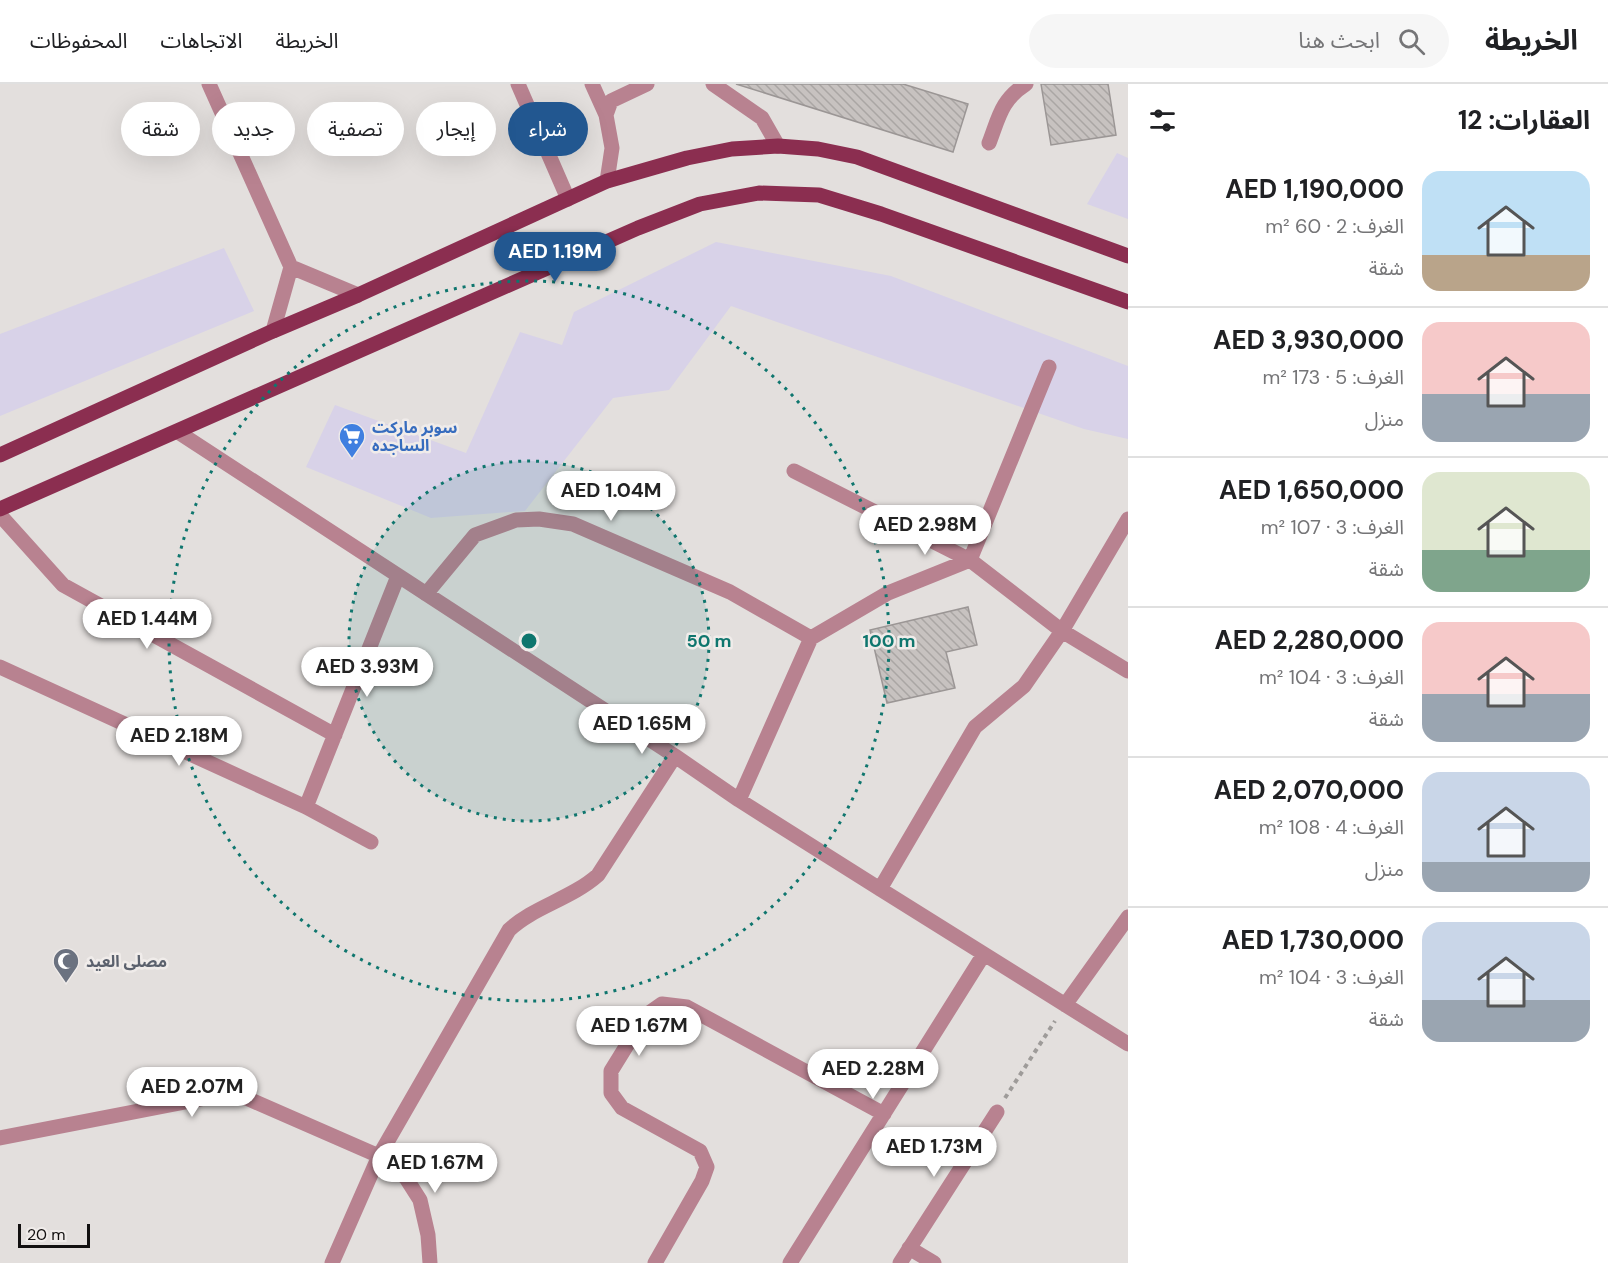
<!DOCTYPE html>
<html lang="ar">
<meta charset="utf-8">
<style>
body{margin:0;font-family:"DM Sans","Noto Sans Arabic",sans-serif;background:#f6f6f6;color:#202124;direction:rtl;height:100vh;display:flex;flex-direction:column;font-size:22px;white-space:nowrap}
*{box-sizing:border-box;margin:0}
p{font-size:20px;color:#757577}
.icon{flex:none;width:33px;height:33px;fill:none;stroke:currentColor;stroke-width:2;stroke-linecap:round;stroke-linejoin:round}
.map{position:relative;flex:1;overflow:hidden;direction:ltr}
.panel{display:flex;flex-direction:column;background:#fff;width:480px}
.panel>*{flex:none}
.top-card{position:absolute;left:18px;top:18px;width:570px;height:54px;direction:rtl;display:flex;gap:12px}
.scale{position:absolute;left:18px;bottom:15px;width:72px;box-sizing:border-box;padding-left:6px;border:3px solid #121010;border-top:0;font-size:16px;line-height:21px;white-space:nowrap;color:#121010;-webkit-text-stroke:4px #f0ecea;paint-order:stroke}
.price{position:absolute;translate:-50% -51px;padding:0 14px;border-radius:21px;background:#fff;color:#222;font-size:20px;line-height:39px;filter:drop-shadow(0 2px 3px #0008)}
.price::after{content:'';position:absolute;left:50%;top:36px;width:18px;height:14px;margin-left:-9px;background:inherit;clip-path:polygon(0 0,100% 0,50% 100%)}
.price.on{background:#225790;color:#fff}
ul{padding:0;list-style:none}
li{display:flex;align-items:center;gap:18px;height:150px;padding:0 18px}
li+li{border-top:2px solid #e0e0e0}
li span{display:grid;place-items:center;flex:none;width:168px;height:120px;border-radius:18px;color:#555}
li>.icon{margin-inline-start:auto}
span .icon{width:72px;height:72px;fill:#fffc;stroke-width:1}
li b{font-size:26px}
h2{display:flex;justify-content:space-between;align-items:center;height:72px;padding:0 18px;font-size:26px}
.chip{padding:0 21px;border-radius:27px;background:#fff;box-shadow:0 6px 24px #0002;font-size:21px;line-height:54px}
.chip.on{background:#225790;color:#fff}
header{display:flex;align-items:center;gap:36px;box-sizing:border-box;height:84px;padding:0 30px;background:#fff;border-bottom:2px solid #e0e0e0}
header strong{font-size:28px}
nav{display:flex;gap:33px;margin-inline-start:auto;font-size:21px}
.search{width:420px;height:54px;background:#f6f6f6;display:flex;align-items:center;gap:15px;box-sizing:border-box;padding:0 21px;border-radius:33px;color:#757577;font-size:22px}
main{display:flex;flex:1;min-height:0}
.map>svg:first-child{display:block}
.commercial{fill:#d8d2e8}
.building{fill:url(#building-back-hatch);stroke:#9b9695;stroke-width:1.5}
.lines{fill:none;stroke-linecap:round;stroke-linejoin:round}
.path{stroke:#9e9b99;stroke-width:4;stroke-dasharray:4.5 4.5;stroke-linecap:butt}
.minor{stroke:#b88290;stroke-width:15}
.major{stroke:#8b2e50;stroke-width:15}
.ring{fill:none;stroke:#0f766e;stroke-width:3;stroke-dasharray:3 6}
.labels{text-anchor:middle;stroke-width:5;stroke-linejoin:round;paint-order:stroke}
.shop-label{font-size:16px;font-weight:bold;fill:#366cbe;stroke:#f0ecea;text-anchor:start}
.worship-label{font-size:16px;font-weight:bold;fill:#5b616d;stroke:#f0ecea;text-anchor:start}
.centre{fill:#0f766e;stroke:#f0ecea;stroke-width:3}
.ring-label{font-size:18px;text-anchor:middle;font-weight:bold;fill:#0f766e;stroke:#f0ecea;stroke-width:5;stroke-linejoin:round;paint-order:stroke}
</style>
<header>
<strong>الخريطة</strong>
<div class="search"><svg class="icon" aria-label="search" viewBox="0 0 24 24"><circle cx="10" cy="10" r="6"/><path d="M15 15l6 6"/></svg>ابحث هنا</div>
<nav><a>الخريطة</a><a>الاتجاهات</a><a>المحفوظات</a></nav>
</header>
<main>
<section class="panel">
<h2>العقارات: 12<svg class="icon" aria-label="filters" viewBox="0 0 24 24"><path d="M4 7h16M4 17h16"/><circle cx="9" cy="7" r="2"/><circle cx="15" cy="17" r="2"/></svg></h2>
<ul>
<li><span style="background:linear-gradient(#bfe0f5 70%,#b9a48a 0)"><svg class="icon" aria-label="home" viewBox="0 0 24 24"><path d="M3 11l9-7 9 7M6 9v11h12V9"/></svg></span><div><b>AED 1,190,000</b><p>الغرف: 2 · 60 m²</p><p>شقة</p></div></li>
<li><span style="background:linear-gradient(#f6c9c9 60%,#9aa5b1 0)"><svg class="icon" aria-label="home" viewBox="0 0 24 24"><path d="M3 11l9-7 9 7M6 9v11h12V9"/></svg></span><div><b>AED 3,930,000</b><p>الغرف: 5 · 173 m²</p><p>منزل</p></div></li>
<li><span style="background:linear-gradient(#dfe7d0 65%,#7fa58c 0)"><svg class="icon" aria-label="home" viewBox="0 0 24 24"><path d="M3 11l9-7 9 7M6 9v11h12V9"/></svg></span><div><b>AED 1,650,000</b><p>الغرف: 3 · 107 m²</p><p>شقة</p></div></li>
<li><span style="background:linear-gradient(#f6c9c9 60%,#9aa5b1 0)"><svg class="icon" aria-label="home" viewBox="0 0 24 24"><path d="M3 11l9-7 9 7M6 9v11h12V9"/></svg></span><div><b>AED 2,280,000</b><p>الغرف: 3 · 104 m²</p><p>شقة</p></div></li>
<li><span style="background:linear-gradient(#c9d6e8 75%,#9aa5b1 0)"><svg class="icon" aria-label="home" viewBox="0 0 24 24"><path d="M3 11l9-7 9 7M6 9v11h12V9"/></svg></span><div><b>AED 2,070,000</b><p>الغرف: 4 · 108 m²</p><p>منزل</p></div></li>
<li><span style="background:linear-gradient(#c9d6e8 65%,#9aa5b1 0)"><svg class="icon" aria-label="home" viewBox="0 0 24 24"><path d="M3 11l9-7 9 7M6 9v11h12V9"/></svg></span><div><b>AED 1,730,000</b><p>الغرف: 3 · 104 m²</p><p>شقة</p></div></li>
</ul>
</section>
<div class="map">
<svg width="1128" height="1179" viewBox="0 0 1128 1179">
<defs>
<pattern id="building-back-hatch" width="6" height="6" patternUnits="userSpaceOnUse" patternTransform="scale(1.5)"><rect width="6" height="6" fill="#c7c2c0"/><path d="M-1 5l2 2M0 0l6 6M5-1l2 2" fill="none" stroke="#aaa6a4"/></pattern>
</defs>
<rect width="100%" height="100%" fill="#e3dfdd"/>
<!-- commercial -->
<path class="commercial" d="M1117 69 1128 74V135L1087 120Z
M716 158 891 192 1128 282V355L1084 345 731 222 669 306 613 314 525 427 431 434 306 383 335 321 466 369 520 248 562 261 574 228Z
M224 164 254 227 0 332V250Z"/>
<!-- building -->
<path class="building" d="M736 0H903L968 20 953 68Z
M1041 0H1108L1116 51 1051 61Z
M968 523 977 561 946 568 955 604 887 619 870 546Z"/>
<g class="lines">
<!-- path -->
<path class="path" d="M1005 1014 1055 937"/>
<!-- minor -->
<path class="minor" d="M209 0 291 183 273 247
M518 0 568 115
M592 0 606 31 612 64 607 97
M713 0 762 34 778 62
M606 31 611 17 647 0
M989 59C999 33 1001 16 1026 0
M291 183 358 211
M178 348 675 672 739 716 880 805 1128 960
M794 387 970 476 1062 547 1128 587
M0 431 63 501 335 651
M426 510 475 451 516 436 539 435 573 440 730 508 811 554
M0 583 306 723 371 758
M739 716 811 554 888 509 970 476 1049 283
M306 723 398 492
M880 805 975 643 1024 602 1062 547 1128 435
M1065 921 1128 833
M0 1054 216 1012 232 1011 244 1013 379 1072 406 1094 420 1116 428 1151 430 1179
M909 1164 934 1179
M332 1179 379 1072 509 846C533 823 571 815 598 791L675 672
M655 1179 702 1097 707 1083 700 1067 622 1024 611 1009V987L645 932 662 920 687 923 884 1030
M790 1179 984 870
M900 1179 997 1028"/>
<!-- major -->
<path class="major" d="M0 371 273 247 358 211 607 97 687 74 732 65 778 62 818 65 857 73 1128 172
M0 425 638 144 700 120 759 109 819 111 881 130 1128 218"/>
</g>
<!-- distance rings -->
<circle cx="529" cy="557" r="180" fill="#0f766e" fill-opacity=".12"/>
<g class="ring">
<circle cx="529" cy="557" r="180"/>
<circle cx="529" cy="557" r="360"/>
</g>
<!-- icons -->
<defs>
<g id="supermarket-pin" transform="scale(1.35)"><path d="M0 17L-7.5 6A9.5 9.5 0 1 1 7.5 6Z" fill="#3f7fe0" stroke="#f0ecea"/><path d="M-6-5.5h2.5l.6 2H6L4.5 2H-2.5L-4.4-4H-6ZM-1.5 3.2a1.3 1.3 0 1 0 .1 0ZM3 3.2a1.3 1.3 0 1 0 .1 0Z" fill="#fff"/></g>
<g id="mosque-pin" transform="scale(1.35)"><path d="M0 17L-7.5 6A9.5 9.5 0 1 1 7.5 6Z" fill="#6b7280" stroke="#f0ecea"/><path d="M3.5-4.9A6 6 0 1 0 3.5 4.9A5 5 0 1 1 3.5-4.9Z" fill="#fff"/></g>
</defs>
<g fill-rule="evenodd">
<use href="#supermarket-pin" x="352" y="352"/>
<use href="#mosque-pin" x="66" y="877"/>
</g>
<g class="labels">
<!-- shop labels -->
<g class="shop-label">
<text x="372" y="349">سوبر ماركت<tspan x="372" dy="18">الساجده</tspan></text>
</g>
<!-- worship labels -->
<g class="worship-label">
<text x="86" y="883">مصلى العيد</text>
</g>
</g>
<circle cx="529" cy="557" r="9" class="centre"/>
<g class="ring-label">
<text x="709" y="563">50 m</text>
<text x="889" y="563">100 m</text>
</g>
</svg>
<div class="scale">20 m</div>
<b class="price on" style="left:555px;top:199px">AED 1.19M</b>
<b class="price" style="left:611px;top:438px">AED 1.04M</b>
<b class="price" style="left:925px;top:472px">AED 2.98M</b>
<b class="price" style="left:147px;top:566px">AED 1.44M</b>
<b class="price" style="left:367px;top:614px">AED 3.93M</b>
<b class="price" style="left:642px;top:671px">AED 1.65M</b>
<b class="price" style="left:179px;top:683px">AED 2.18M</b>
<b class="price" style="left:639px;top:973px">AED 1.67M</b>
<b class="price" style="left:873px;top:1016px">AED 2.28M</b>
<b class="price" style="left:192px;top:1034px">AED 2.07M</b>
<b class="price" style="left:934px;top:1094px">AED 1.73M</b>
<b class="price" style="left:435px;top:1110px">AED 1.67M</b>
<div class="top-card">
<a class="chip on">شراء</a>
<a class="chip">إيجار</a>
<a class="chip">تصفية</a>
<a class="chip">جديد</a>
<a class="chip">شقة</a>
</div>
</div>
</main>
